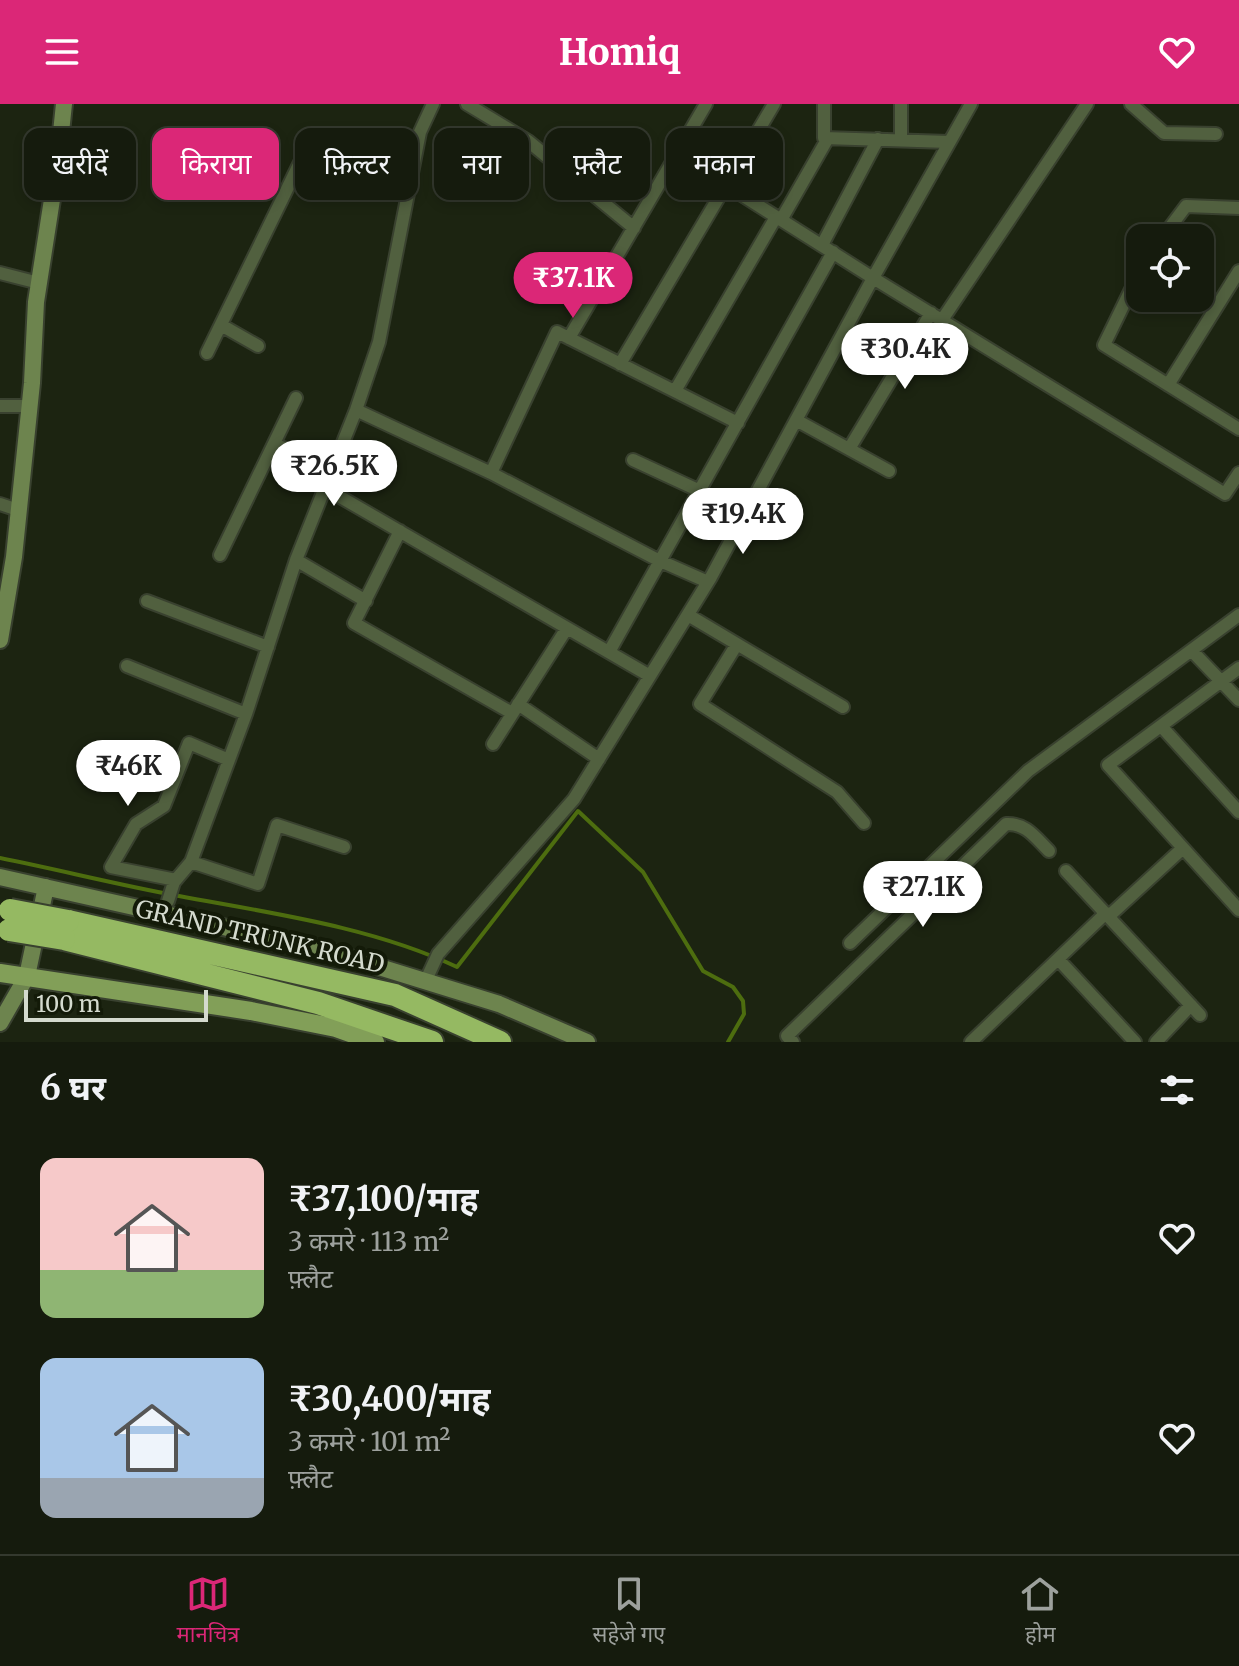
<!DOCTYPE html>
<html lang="hi">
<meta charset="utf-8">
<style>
body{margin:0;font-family:Merriweather,"Noto Sans Devanagari",serif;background:#1e2416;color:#f1f3f6;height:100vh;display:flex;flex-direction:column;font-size:30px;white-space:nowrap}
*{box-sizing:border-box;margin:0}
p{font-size:26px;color:#9da19d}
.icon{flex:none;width:44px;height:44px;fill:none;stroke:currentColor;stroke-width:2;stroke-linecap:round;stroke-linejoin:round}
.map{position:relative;height:938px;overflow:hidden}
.drawer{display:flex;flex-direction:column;background:#151b0d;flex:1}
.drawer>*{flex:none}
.hud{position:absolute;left:24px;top:24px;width:800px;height:72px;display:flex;gap:16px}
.tools{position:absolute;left:1126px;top:120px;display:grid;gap:16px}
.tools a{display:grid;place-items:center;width:88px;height:88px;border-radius:16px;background:#151b0d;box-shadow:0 4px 12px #0003,0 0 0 2px #34392e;font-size:40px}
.scale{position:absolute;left:24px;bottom:20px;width:184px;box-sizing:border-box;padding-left:8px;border:4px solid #d4dace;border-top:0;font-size:22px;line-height:28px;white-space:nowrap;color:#d4dace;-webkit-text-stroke:6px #131a08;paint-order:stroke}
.price{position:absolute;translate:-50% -68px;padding:0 18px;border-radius:28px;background:#fff;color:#222;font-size:26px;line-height:52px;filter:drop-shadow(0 2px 4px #0008)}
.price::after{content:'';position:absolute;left:50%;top:48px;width:24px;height:18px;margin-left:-12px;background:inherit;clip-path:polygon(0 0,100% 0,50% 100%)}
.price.current{background:#db2777;color:#fff}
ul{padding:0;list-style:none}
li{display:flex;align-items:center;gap:24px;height:200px;padding:0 40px}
li span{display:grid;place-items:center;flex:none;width:224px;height:160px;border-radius:16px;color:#555}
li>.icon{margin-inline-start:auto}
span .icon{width:96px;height:96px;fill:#fffc;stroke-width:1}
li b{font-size:34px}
h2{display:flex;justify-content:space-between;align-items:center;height:96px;padding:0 40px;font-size:34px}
.tag{padding:0 28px;border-radius:16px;background:#151b0d;box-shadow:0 4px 12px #0003,0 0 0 2px #34392e;font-size:28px;line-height:72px}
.tag.current{background:#db2777;color:#fff}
header{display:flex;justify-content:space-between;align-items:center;height:104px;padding:0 40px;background:#db2777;color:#fff;font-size:36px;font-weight:800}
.tabs{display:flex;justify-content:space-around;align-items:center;height:112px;border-top:2px solid #34392e;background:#151b0d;font-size:22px;color:#9da19d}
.tabs a{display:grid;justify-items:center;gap:4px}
.tabs .current{color:#db2777}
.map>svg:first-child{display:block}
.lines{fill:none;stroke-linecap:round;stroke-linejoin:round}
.stream{stroke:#4d6d0f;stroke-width:4}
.street-casing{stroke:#39412f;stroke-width:16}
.secondary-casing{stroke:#39412f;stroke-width:20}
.primary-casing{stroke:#39412f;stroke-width:22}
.highway-casing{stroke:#39412f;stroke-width:26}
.street{stroke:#51603f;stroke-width:12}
.secondary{stroke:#6d844e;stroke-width:16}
.primary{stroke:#829f58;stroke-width:18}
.highway{stroke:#95b962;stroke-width:22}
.highway-bridge-casing{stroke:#39412f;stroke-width:26;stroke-linecap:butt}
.highway-bridge{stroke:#95b962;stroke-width:22}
.labels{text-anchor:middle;stroke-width:8;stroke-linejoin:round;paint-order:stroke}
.street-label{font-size:24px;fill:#d4dace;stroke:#131a08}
</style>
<header><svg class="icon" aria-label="menu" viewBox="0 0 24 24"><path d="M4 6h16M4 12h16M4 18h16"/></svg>Homiq<svg class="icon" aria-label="heart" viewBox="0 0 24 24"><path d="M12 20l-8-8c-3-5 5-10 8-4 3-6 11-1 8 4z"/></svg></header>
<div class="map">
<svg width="1239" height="938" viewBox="0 0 1239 938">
<rect width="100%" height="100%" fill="#1c2411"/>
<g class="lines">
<!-- stream -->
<path class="stream" d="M0 754C60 766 119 781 179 792 270 809 373 823 457 863L578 707 643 768 703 867 733 883 743 897 744 910 728 938"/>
<!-- street casing -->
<g class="street-casing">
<path id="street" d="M467 0 528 37 634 124
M824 0V34L949 38
M1131 0 1164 29 1216 30
M901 36V0
M677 50 873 174 1225 390 1239 369
M781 116 828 34
M1162 134 1186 102 1239 104
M822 141 878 35
M1140 167 1104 241 1239 325
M0 169 39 179
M942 216 1087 0
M221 221 258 242
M569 234 706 0
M207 249 310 38 412 67
M620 260 774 0
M1168 281 1239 167
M675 287 776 113
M0 302H30
M356 306 491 369 658 456 708 478
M796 316 889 367
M274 340 331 364
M849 345 931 209
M633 356 700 387
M491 369 557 228 738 319
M323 383 650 572
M0 400 18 406
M400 427 354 519 512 609
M220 451 296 294
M296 456 366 497
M147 497 268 543
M688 511 843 603
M737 540 700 600 837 688 864 719
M1192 547 1239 596
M609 548 833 148
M127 562 246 610
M1239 564 1108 661 1239 806
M518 600 599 655
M1161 622 1239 708
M493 640 567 524
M191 758 258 780 277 721 344 743
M1066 767 1200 911
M176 776 111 763 136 720 164 702 189 639 229 656
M168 797 174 778 191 758 246 610 296 456 356 306 379 238 420 28 433 0
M1109 812 1183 744
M850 839 1028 667 1239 511
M1058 855 1135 938
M426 876 438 850 574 695 711 473 873 174 971 0
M793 938 787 932 1006 720C1026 719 1035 733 1049 747
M971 938 1106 809
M1156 938 1191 901"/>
</g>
<!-- secondary casing -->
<g class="secondary-casing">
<path id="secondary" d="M0 536 14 453 32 279 36 198 58 57 64 0
M0 773 321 845 499 900 587 938
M0 919 27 872 46 783"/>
</g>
<!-- primary casing -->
<g class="primary-casing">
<path id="primary" d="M0 869 251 907 336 924 375 938"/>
</g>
<!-- highway casing -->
<g class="highway-casing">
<path id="highway" d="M68 817 395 891 500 938
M64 835 318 899 432 938"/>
</g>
<!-- street -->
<use href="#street" class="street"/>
<!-- secondary -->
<use href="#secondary" class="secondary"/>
<!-- primary -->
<use href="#primary" class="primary"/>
<!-- highway -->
<use href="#highway" class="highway"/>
<!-- highway-bridge casing -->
<g class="highway-bridge-casing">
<path id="highway-bridge" d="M10 806 68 817
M9 826 64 835"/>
</g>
<!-- highway-bridge -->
<use href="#highway-bridge" class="highway-bridge"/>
</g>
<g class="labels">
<!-- street labels -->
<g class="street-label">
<text transform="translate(260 833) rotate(13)" y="8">GRAND TRUNK ROAD</text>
</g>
</g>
</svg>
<div class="tools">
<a><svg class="icon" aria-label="locate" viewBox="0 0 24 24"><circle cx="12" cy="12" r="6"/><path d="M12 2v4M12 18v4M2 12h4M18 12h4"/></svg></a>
</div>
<div class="scale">100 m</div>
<b class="price current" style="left:573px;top:216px">₹37.1K</b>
<b class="price" style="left:905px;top:287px">₹30.4K</b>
<b class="price" style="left:334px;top:404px">₹26.5K</b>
<b class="price" style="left:743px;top:452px">₹19.4K</b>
<b class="price" style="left:128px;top:704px">₹46K</b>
<b class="price" style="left:923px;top:825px">₹27.1K</b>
<div class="hud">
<a class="tag">खरीदें</a>
<a class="tag current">किराया</a>
<a class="tag">फ़िल्टर</a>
<a class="tag">नया</a>
<a class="tag">फ़्लैट</a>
<a class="tag">मकान</a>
</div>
</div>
<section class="drawer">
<h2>6 घर<svg class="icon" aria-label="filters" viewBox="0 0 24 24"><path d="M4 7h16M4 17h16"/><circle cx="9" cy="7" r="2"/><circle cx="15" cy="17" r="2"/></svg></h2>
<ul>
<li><span style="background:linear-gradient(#f6c9c9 70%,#8fb573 0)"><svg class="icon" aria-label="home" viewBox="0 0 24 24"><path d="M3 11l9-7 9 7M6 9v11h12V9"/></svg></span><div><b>₹37,100/माह</b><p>3 कमरे · 113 m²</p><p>फ़्लैट</p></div><svg class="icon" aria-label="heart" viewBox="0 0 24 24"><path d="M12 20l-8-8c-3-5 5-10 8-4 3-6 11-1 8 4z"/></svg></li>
<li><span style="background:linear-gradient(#a9c7e8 75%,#9aa5b1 0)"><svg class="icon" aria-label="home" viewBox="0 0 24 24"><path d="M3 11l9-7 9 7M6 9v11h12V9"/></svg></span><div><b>₹30,400/माह</b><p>3 कमरे · 101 m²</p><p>फ़्लैट</p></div><svg class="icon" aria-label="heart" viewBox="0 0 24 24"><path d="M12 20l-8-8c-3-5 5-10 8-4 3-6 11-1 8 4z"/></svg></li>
</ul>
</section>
<nav class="tabs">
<a class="current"><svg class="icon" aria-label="map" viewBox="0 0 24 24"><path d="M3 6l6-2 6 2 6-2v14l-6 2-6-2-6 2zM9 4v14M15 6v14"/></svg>मानचित्र</a>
<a><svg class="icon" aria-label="saved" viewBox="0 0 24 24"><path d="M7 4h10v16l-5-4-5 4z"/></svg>सहेजे गए</a>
<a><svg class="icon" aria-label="home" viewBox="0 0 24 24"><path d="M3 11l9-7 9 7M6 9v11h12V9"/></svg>होम</a>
</nav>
